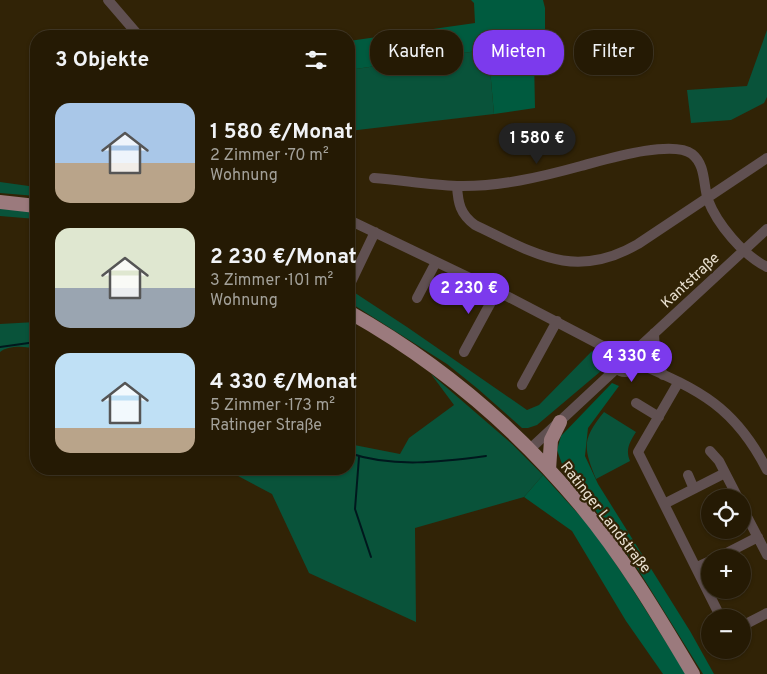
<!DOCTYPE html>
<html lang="de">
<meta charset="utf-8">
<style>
body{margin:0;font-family:Overpass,sans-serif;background:#312713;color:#f1f3f6;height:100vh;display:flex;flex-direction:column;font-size:19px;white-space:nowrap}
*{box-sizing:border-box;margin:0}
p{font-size:16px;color:#a3a19a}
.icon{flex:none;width:28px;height:28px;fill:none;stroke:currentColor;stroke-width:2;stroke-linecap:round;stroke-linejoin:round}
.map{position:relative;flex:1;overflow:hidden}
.panel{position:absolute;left:30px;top:30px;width:325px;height:445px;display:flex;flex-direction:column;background:#251a04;border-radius:20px;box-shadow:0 1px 4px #0004,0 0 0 1px #423826}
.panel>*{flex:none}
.guide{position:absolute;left:370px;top:30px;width:321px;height:45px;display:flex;gap:10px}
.fabs{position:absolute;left:701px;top:489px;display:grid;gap:10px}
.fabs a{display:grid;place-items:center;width:50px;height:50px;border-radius:50%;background:#251a04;box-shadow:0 1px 4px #0004,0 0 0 1px #423826;font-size:25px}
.price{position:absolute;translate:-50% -42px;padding:0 11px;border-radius:18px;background:#7c3aed;color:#fff;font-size:16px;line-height:32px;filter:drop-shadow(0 1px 2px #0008)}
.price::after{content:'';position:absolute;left:50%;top:30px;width:15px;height:11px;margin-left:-8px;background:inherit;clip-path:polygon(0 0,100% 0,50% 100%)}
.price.active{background:#222;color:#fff}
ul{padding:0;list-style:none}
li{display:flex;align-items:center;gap:15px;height:125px;padding:0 25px}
li span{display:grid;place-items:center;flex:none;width:140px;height:100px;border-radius:15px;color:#555}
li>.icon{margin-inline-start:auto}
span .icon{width:60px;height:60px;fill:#fffc;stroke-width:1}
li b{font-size:21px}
h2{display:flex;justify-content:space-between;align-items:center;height:60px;padding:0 25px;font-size:21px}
.tag{padding:0 18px;border-radius:20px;background:#251a04;box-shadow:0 1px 4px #0004,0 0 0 1px #423826;font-size:18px;line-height:45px}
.tag.active{background:#7c3aed;color:#fff}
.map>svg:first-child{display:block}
.green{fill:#09533a}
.forest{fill:#005b3f}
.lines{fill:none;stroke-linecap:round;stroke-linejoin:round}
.stream{stroke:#00181d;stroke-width:2}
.minor{stroke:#605051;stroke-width:10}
.major{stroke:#9b7a7d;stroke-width:14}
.labels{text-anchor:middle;stroke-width:4.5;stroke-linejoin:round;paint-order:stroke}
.street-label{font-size:15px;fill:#e9e0d0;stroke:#312306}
</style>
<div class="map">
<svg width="767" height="674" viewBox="0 0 767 674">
<rect width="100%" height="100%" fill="#312306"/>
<!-- green -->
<path class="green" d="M767 30V97L764 103 731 120 691 123 687 90 747 86Z
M477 51 478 60 490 69 494 114 349 131V70Z
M0 182 36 187V196L0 193Z
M0 207 36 210V219L0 216Z
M349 289 407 327 527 410 539 405 592 351 605 361 601 371 537 425 528 428H522L478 389 447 364 349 302Z
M36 322V349C26 346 8 345 0 352V324Z
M431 374 512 444 543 475 524 497 415 528 416 622 309 573 272 494 225 469H349V444L400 454 409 438 454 405Z
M604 412 636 432C630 442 625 449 630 461L596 479C583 447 582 439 604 412Z"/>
<!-- forest -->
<path class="forest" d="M471 0H543L545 8V33L534 59 535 108 494 114 490 69 478 60 477 51 349 70V41L475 23 474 3Z
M612 383 619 386 588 428 585 456 598 484 690 631 714 674H703L639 571 562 464 557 450 561 436Z
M543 475 592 529 628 582 686 674H663L626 621 572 531 524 497Z"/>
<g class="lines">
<!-- stream -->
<path class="stream" d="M0 347 36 342
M349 453C393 468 441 462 486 456
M359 457 355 509 371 557"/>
<!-- minor -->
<path class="minor" d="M108 0 139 36
M374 178C401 180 429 185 457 186 499 187 541 177 581 166 604 160 672 139 692 154 706 165 703 185 708 200 717 224 743 255 767 267
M457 186C458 203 460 214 475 225 534 253 574 281 638 244L767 158
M349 220 497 291 616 353
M351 282 375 232
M417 298 436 262
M654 333 655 353 663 375
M613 360a12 12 0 1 1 24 0a12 12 0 1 1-24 0Z
M464 352 497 291
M634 352 767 229
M637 363C700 390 735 407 767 470
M678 383 638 452 721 618
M522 385 557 321
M636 403 659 417
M530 449 617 368
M710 451 719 461 738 498
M688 475 694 489
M664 504 725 473
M742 507 767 555
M717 558 758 537
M697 567 710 561
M742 626 767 613"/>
<!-- major -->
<path class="major" d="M0 202 36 206
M349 312C438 362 516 428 581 506 624 558 659 617 693 674
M549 470 551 440 560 422"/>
</g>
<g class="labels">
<!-- street labels -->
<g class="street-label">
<text transform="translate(690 280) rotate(-43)" y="5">Kantstraße</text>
<text transform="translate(606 517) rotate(52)" y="5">Ratinger Landstraße</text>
</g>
</g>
</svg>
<div class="fabs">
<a><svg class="icon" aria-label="locate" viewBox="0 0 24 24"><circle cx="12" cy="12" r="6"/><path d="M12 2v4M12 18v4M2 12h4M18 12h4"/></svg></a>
<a>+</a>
<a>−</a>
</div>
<b class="price active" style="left:537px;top:165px">1 580 €</b>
<b class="price" style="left:469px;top:315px">2 230 €</b>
<b class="price" style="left:632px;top:383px">4 330 €</b>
<div class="guide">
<a class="tag">Kaufen</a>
<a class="tag active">Mieten</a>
<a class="tag">Filter</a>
</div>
<section class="panel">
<h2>3 Objekte<svg class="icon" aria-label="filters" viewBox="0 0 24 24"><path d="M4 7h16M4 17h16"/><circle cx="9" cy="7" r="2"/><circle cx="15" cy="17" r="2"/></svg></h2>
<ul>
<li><span style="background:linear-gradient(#a9c7e8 60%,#b9a48a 0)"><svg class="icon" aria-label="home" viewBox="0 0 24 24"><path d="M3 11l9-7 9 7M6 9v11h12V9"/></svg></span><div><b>1 580 €/Monat</b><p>2 Zimmer · 70 m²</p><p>Wohnung</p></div></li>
<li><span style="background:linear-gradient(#dfe7d0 60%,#9aa5b1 0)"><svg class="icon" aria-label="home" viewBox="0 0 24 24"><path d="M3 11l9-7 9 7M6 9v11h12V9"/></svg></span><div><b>2 230 €/Monat</b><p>3 Zimmer · 101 m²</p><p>Wohnung</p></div></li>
<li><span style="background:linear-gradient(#bfe0f5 75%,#b9a48a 0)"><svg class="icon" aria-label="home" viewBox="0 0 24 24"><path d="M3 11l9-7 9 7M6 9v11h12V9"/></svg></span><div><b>4 330 €/Monat</b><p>5 Zimmer · 173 m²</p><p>Ratinger Straße</p></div></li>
</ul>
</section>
</div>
